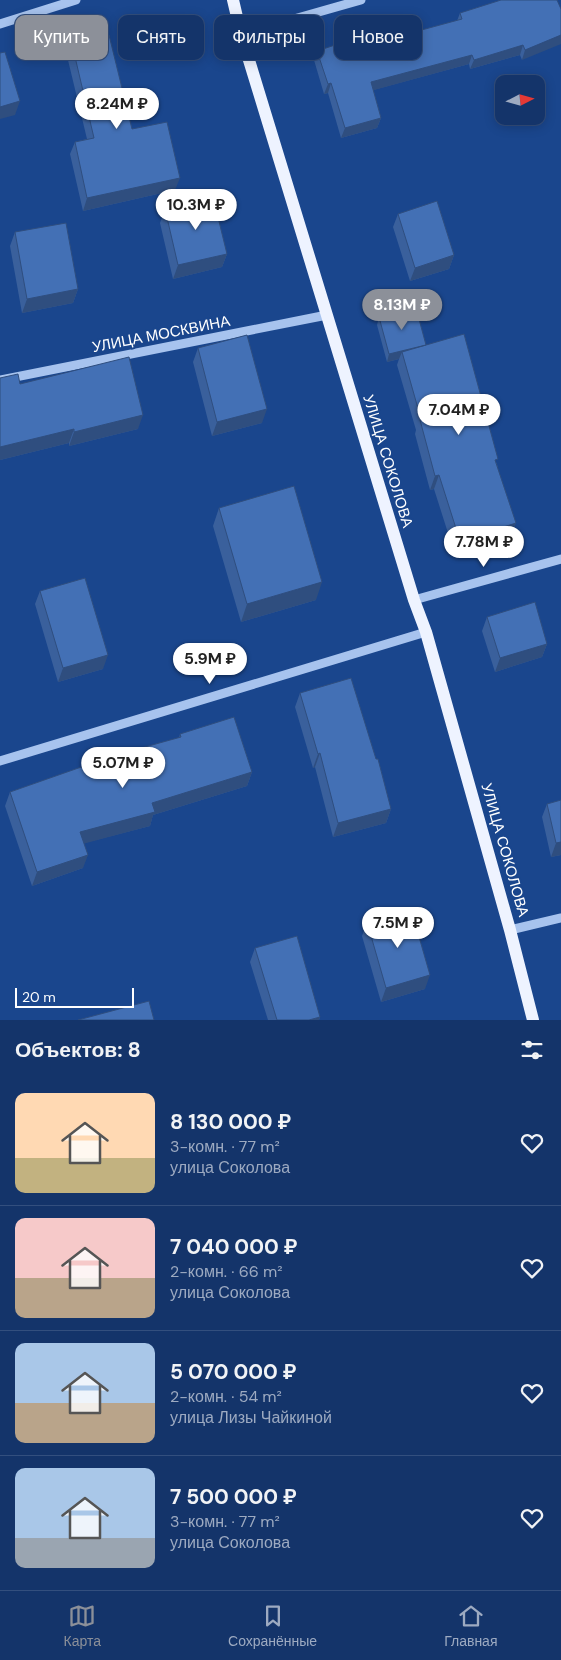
<!DOCTYPE html>
<html lang="ru">
<meta charset="utf-8">
<style>
body{margin:0;font-family:"DM Sans",sans-serif;background:#1d3c70;color:#f1f3f6;height:100vh;display:flex;flex-direction:column;font-size:19px;white-space:nowrap}
*{box-sizing:border-box;margin:0}
p{font-size:16px;color:#9daac1}
.icon{flex:none;width:28px;height:28px;fill:none;stroke:currentColor;stroke-width:2;stroke-linecap:round;stroke-linejoin:round}
.map{position:relative;height:1020px;overflow:hidden}
.details{display:flex;flex-direction:column;background:#14346a;flex:1}
.details>*{flex:none}
.guide{position:absolute;left:15px;top:15px;width:531px;height:45px;display:flex;gap:10px}
.needle{width:32px;rotate:84deg}
.controls{position:absolute;left:495px;top:75px;display:grid;gap:10px}
.controls a{display:grid;place-items:center;width:50px;height:50px;border-radius:10px;background:#14346a;box-shadow:0 2px 12px #0003,0 0 0 1px #334f7e;font-size:25px}
.scale{position:absolute;left:15px;bottom:12px;width:119px;box-sizing:border-box;padding-left:5px;border:2px solid #fff;border-top:0;font-size:14px;line-height:18px;white-space:nowrap;color:#fff;-webkit-text-stroke:4px #1a468d;paint-order:stroke}
.price{position:absolute;translate:-50% -42px;padding:0 11px;border-radius:18px;background:#fff;color:#222;font-size:16px;line-height:32px;filter:drop-shadow(0 1px 2px #0008)}
.price::after{content:'';position:absolute;left:50%;top:30px;width:15px;height:11px;margin-left:-8px;background:inherit;clip-path:polygon(0 0,100% 0,50% 100%)}
.price.current{background:#8c9099;color:#fff}
ul{padding:0;list-style:none}
li{display:flex;align-items:center;gap:15px;height:125px;padding:0 15px}
li+li{border-top:1px solid #334f7e}
li span{display:grid;place-items:center;flex:none;width:140px;height:100px;border-radius:10px;color:#555}
li>.icon{margin-inline-start:auto}
span .icon{width:60px;height:60px;fill:#fffc;stroke-width:1}
li b{font-size:21px}
h2{display:flex;justify-content:space-between;align-items:center;height:60px;padding:0 15px;font-size:21px}
.pill{padding:0 18px;border-radius:10px;background:#14346a;box-shadow:0 2px 12px #0003,0 0 0 1px #334f7e;font-size:18px;line-height:45px}
.pill.current{background:#8c9099;color:#fff}
.tabs{display:flex;justify-content:space-around;align-items:center;height:70px;border-top:1px solid #334f7e;background:#14346a;font-size:14px;color:#9daac1}
.tabs a{display:grid;justify-items:center;gap:2px}
.tabs .current{color:#8c9099}
.map>svg:first-child{display:block}
.lines{fill:none;stroke-linecap:round;stroke-linejoin:round}
.minor{stroke:#a7c3ee;stroke-width:9}
.major{stroke:#eef3ff;stroke-width:12}
.wall{fill:#3a609c}
.shaded-wall{fill:#2f4e7f}
.building{fill:#4370b5;stroke:#2f4e7f}
.labels{text-anchor:middle;stroke-width:4;stroke-linejoin:round;paint-order:stroke}
.street-label{font-size:15px;fill:#fff;stroke:#1a468d}
</style>
<div class="map">
<svg width="561" height="1020" viewBox="0 0 561 1020">
<rect width="100%" height="100%" fill="#1a468d"/>
<g class="lines">
<!-- minor -->
<path class="minor" d="M0 24 76 0
M241 34 361 0
M0 380 327 315
M414 600 561 559
M0 761 426 632
M510 930 561 918"/>
<!-- major -->
<path class="major" d="M233 0 241 34 414 600 426 632 510 930 533 1020"/>
</g>
<!-- wall -->
<path class="wall" d="M557 0 522 60 520 55 470 69 469 64 373 90 381 118 377 128 341 138 328 93 324 94 314 60 317 51 359 47 457 21 460 13Z
M72 44 132 129 175 190 83 211 70 154 75 142 87 139 67 56Z
M165 209 227 254 222 267 173 279 160 223Z
M398 214 454 255 449 269 410 281 393 227Z
M15 232 78 289 73 303 22 313 10 246Z
M379 317 426 345 497 464 511 537 455 555 434 489 430 490 415 434 416 430 397 365 399 359 387 362 377 325Z
M198 348 262 423 212 436 193 362Z
M0 378 20 384 138 429 69 446V443L0 460Z
M219 508 316 600 241 622 213 526Z
M40 591 103 669 58 682 35 604Z
M487 617 547 644 542 657 495 672 482 631Z
M300 693 391 809 386 823 333 837 315 767 313 768 295 707Z
M180 734 252 772 247 786 153 815 150 826 84 843 83 868 32 886 5 806 10 792 86 766 87 763 179 738Z
M547 804 561 855 551 857 542 817Z
M367 922 425 989 381 1002 362 936Z
M255 948 320 1017 319 1020H268L250 962Z"/>
<!-- shaded-wall -->
<path class="shaded-wall" d="M561 35V44L522 60 525 50Z
M523 45 520 55 470 69 474 60Z
M472 55 469 64 367 92 371 82Z
M331 83 328 93 324 94 328 84Z
M20 101 15 115 0 119V107Z
M381 118 377 128 341 138 345 128Z
M180 178 175 190 83 211 87 198Z
M227 254 222 267 173 279 178 265Z
M454 255 449 269 410 281 415 268Z
M78 289 73 303 22 313 27 299Z
M426 345 402 352 399 359 387 362 389 354Z
M267 409 262 423 212 436 217 422Z
M143 415 138 429 69 446 74 432Z
M74 429 69 443 0 460V447Z
M439 475 434 489 430 490 435 476Z
M516 523 511 537 455 555 460 541Z
M322 582 316 600 241 622 247 604Z
M547 644 542 657 495 672 500 658Z
M108 655 103 669 58 682 63 668Z
M320 753 315 767 313 768 318 754Z
M252 772 247 786 153 815 150 826 75 846 80 832 152 803Z
M391 809 386 823 333 837 338 823Z
M561 842V855L551 857 556 843Z
M88 855 83 868 32 886 37 872Z
M430 975 425 989 381 1002 386 988Z
M320 1017 319 1020H309Z"/>
<!-- building -->
<path class="building" d="M501 0H557L561 9V35L525 50 523 45 474 60 472 55 371 82 381 118 345 128 331 83 328 84 317 51 356 38 359 47 462 19 460 13Z
M109 35 132 129 167 122 180 178 87 198 75 142 94 138 72 44Z
M5 52 20 101 0 107V53Z
M213 197 227 254 178 265 165 209Z
M437 201 454 255 415 268 398 214Z
M66 223 78 289 27 299 15 232Z
M416 308 426 345 389 354 379 317Z
M464 334 498 459 495 460 516 523 460 541 439 475 435 476 420 420 421 419 402 352Z
M247 335 267 409 217 422 198 348Z
M129 357 143 415 74 432V429L0 447V378L18 374 20 384Z
M294 486 322 582 247 604 219 508Z
M85 578 108 655 63 668 40 591Z
M535 602 547 644 500 658 487 617Z
M351 678 376 759H378L391 809 338 823 320 753 318 754 300 693Z
M234 717 252 772 152 803 155 812 80 832 88 855 37 872 10 792 87 765V763L181 737 180 734Z
M561 800V842L556 843 547 804Z
M411 909 430 975 386 988 367 922Z
M297 936 320 1017 309 1020H277L255 948Z
M149 1001 154 1020H78Z"/>
<g class="labels">
<!-- street labels -->
<g class="street-label">
<text transform="translate(161 334) rotate(-11)" y="5">УЛИЦА МОСКВИНА</text>
<text transform="translate(388 461) rotate(73)" y="5">УЛИЦА СОКОЛОВА</text>
<text transform="translate(505 850) rotate(74)" y="5">УЛИЦА СОКОЛОВА</text>
</g>
</g>
</svg>
<div class="controls">
<a><svg class="needle" viewBox="-14 -14 28 28"><path d="M0-13l5 13h-10z" fill="#e53935"/><path d="M0 13l5-13h-10z" fill="#9daac1"/></svg></a>
</div>
<div class="scale">20 m</div>
<b class="price" style="left:117px;top:130px">8.24M ₽</b>
<b class="price" style="left:196px;top:231px">10.3M ₽</b>
<b class="price current" style="left:402px;top:331px">8.13M ₽</b>
<b class="price" style="left:459px;top:436px">7.04M ₽</b>
<b class="price" style="left:484px;top:568px">7.78M ₽</b>
<b class="price" style="left:210px;top:685px">5.9M ₽</b>
<b class="price" style="left:123px;top:789px">5.07M ₽</b>
<b class="price" style="left:398px;top:949px">7.5M ₽</b>
<div class="guide">
<a class="pill current">Купить</a>
<a class="pill">Снять</a>
<a class="pill">Фильтры</a>
<a class="pill">Новое</a>
</div>
</div>
<section class="details">
<h2>Объектов: 8<svg class="icon" aria-label="filters" viewBox="0 0 24 24"><path d="M4 7h16M4 17h16"/><circle cx="9" cy="7" r="2"/><circle cx="15" cy="17" r="2"/></svg></h2>
<ul>
<li><span style="background:linear-gradient(#ffd9b3 65%,#c2b280 0)"><svg class="icon" aria-label="home" viewBox="0 0 24 24"><path d="M3 11l9-7 9 7M6 9v11h12V9"/></svg></span><div><b>8 130 000 ₽</b><p>3-комн. · 77 m²</p><p>улица Соколова</p></div><svg class="icon" aria-label="heart" viewBox="0 0 24 24"><path d="M12 20l-8-8c-3-5 5-10 8-4 3-6 11-1 8 4z"/></svg></li>
<li><span style="background:linear-gradient(#f6c9c9 60%,#b9a48a 0)"><svg class="icon" aria-label="home" viewBox="0 0 24 24"><path d="M3 11l9-7 9 7M6 9v11h12V9"/></svg></span><div><b>7 040 000 ₽</b><p>2-комн. · 66 m²</p><p>улица Соколова</p></div><svg class="icon" aria-label="heart" viewBox="0 0 24 24"><path d="M12 20l-8-8c-3-5 5-10 8-4 3-6 11-1 8 4z"/></svg></li>
<li><span style="background:linear-gradient(#a9c7e8 60%,#b9a48a 0)"><svg class="icon" aria-label="home" viewBox="0 0 24 24"><path d="M3 11l9-7 9 7M6 9v11h12V9"/></svg></span><div><b>5 070 000 ₽</b><p>2-комн. · 54 m²</p><p>улица Лизы Чайкиной</p></div><svg class="icon" aria-label="heart" viewBox="0 0 24 24"><path d="M12 20l-8-8c-3-5 5-10 8-4 3-6 11-1 8 4z"/></svg></li>
<li><span style="background:linear-gradient(#a9c7e8 70%,#9aa5b1 0)"><svg class="icon" aria-label="home" viewBox="0 0 24 24"><path d="M3 11l9-7 9 7M6 9v11h12V9"/></svg></span><div><b>7 500 000 ₽</b><p>3-комн. · 77 m²</p><p>улица Соколова</p></div><svg class="icon" aria-label="heart" viewBox="0 0 24 24"><path d="M12 20l-8-8c-3-5 5-10 8-4 3-6 11-1 8 4z"/></svg></li>
</ul>
</section>
<nav class="tabs">
<a class="current"><svg class="icon" aria-label="map" viewBox="0 0 24 24"><path d="M3 6l6-2 6 2 6-2v14l-6 2-6-2-6 2zM9 4v14M15 6v14"/></svg>Карта</a>
<a><svg class="icon" aria-label="saved" viewBox="0 0 24 24"><path d="M7 4h10v16l-5-4-5 4z"/></svg>Сохранённые</a>
<a><svg class="icon" aria-label="home" viewBox="0 0 24 24"><path d="M3 11l9-7 9 7M6 9v11h12V9"/></svg>Главная</a>
</nav>
